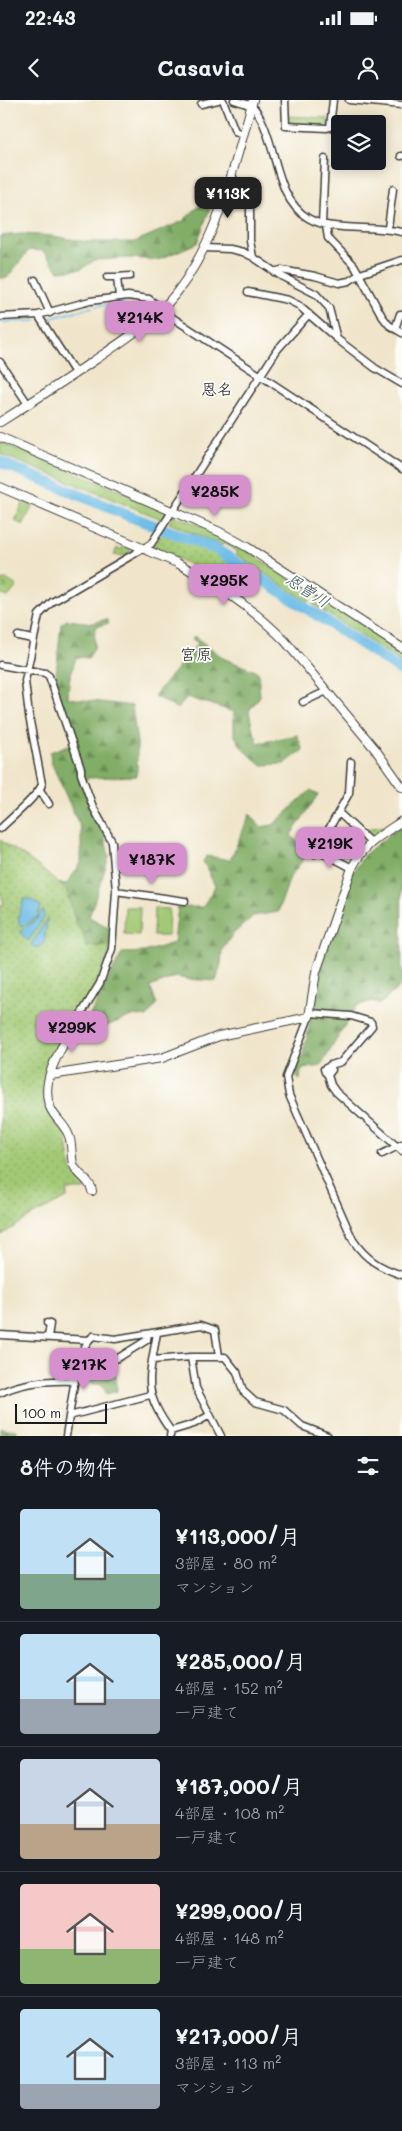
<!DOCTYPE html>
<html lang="ja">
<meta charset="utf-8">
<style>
body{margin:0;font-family:Mali,"Klee One",sans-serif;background:#20242c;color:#f1f3f6;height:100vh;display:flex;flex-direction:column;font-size:19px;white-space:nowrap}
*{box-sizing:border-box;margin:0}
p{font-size:16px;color:#9ea1a6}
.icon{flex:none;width:28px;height:28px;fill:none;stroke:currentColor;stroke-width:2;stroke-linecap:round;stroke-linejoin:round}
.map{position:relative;height:1336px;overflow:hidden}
.side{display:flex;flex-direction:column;background:#171b24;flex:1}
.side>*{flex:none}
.buttons{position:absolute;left:331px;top:15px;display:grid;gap:10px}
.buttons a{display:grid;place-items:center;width:55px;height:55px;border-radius:5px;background:#171b24;box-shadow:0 2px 12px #0003;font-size:25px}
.scale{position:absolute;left:15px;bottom:12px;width:92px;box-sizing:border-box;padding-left:5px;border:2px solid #1c1c1c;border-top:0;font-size:14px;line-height:18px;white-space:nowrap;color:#1c1c1c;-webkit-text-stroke:4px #fdfcf7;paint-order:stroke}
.price{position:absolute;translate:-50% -42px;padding:0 11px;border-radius:10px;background:#d690ce;color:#111;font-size:16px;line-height:32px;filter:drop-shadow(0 1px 2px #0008)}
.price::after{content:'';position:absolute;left:50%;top:30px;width:15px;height:11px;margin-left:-8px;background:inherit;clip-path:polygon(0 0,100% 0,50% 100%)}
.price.selected{background:#222;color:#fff}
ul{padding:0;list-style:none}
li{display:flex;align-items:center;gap:15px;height:125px;padding:0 20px}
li+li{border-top:1px solid #363941}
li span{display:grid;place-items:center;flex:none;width:140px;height:100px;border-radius:5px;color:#555}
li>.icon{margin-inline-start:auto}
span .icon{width:60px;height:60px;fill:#fffc;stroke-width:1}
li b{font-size:21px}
h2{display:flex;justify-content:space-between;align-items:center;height:60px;padding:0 20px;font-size:21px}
.status{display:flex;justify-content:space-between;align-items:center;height:35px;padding:0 25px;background:#171b24;direction:ltr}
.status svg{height:14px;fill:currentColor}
header{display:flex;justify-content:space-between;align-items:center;height:65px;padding:0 20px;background:#171b24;font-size:22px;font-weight:800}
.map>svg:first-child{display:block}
.forest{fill:url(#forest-firs);stroke:#4e6441}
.cemetery{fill:url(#cemetery-stones);stroke:#5f7248}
.park{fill:url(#park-dots);stroke:#5f7248}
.garden{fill:#a2c974;stroke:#5f7248}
.water{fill:#6bbce6;stroke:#446c81}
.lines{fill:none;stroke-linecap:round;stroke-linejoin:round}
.stream{stroke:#6bbce6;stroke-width:2}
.river{stroke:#6bbce6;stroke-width:11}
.minor-casing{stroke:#3c3a36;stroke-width:9}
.tertiary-casing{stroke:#3c3a36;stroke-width:10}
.minor{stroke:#fff;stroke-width:6}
.tertiary{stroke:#fff;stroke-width:8}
.labels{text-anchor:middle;stroke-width:4;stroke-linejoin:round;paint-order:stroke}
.neighbourhood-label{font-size:16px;fill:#1c1c1c;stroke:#fdfcf7}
.water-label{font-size:16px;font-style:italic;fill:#3c5c6d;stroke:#fdfcf7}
</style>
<div class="status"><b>22:43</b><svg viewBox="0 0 49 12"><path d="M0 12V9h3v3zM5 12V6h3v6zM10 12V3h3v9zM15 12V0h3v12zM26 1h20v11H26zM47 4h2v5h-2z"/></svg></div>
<header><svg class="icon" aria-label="back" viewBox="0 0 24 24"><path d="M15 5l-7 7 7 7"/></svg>Casavia<svg class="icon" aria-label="person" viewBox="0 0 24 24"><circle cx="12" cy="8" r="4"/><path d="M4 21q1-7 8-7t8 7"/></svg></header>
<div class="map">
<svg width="402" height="1336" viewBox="0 0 402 1336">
<defs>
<pattern id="forest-firs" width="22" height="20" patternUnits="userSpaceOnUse" patternTransform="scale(1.25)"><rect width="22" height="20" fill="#81ad66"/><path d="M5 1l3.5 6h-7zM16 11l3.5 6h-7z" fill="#698c53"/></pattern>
<pattern id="cemetery-stones" width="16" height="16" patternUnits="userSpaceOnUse" patternTransform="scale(1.25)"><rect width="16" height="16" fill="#a2c974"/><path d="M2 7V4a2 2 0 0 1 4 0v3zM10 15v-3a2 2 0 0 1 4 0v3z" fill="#8bac64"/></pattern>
<pattern id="park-dots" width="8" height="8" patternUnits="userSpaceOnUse" patternTransform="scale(1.25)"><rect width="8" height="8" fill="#a2c974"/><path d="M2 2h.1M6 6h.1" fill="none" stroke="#8bac64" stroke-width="1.8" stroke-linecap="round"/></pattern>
</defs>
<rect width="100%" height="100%" fill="#fdfcf7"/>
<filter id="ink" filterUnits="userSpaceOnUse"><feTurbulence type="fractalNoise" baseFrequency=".02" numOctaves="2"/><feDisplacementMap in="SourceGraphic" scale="10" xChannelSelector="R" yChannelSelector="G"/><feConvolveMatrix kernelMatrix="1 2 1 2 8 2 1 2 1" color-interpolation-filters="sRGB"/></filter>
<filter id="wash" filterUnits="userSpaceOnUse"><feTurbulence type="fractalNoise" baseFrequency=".0096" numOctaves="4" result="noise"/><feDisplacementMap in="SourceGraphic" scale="20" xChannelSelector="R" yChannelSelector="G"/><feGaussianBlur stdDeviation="1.12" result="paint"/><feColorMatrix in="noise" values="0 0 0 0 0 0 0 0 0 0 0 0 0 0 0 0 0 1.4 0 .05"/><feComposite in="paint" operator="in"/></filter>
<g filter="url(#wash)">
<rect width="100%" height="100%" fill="#f0e5ca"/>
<!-- forest -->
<path class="forest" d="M202 103 210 108 197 143 158 160 129 158 95 160 81 169 59 171 43 151 29 150 7 178H0V136L22 134 52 136 89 142H134L183 121Z
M107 519 109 523 95 527 94 549 88 558 76 557 69 581 68 598 132 606 137 643V676L87 678 83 684 103 728 109 757 89 817 112 829 108 848 0 837 55 783 67 784 81 763V729L51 662 50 652 74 643 55 585 61 524 67 520 93 523Z
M194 536 225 559 258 572 260 596 249 611 252 626 258 643 297 635 303 650 284 664 261 665 242 648 234 634V612L187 597 178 609 154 596 198 543 192 539Z
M311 690 318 695 291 735 308 753 290 777 278 812 253 816 232 835 222 850 221 864 216 881 186 879 176 877 150 887 157 904 147 917 135 915 79 936 122 853 144 852 174 843 178 807H203L215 786 203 761 207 756 230 760 250 714 261 727 273 725Z
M401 725 402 884 380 904 372 901 356 906 321 966 301 969 300 980 293 974 303 955 313 909 318 871 345 785 364 755Z
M114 1265 117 1291 106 1294 103 1285 92 1284 91 1269Z
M0 1328 17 1330 16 1336H0Z"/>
<!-- cemetery -->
<path class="cemetery" d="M0 479 3 481 6 479 17 486 8 497 0 494Z"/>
<!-- park -->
<path class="park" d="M287 16 328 18V26L287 25Z
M24 401 33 405 23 425 15 421Z
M165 432 186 439 190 433 231 453 229 460 235 465 223 484C200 468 177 458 151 448Z
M123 446 130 448 131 452 121 457 114 455 117 448 121 450Z
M0 740 37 765 67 791 76 824 83 833 86 847 111 845 105 868 48 966 42 986 46 1009 66 1034 71 1068 74 1075 87 1086 85 1090H67V1098L31 1116 0 1136V806L4 804 0 791Z"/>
<!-- garden -->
<path class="garden" d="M0 342 165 409 167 413 164 420 0 354Z
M173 415 220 433 314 495 308 502 236 454 238 452 225 444 221 445 169 423Z
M318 497 402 550V563L313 504Z
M386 726 387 727 369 738 364 733 371 728Z
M125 807H140L139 835 124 834Z
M154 808 169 809 168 836H153Z"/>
<!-- water -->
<path class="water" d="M24 799 31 800 41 806 37 817 23 826 20 825C16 814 22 810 24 799Z
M43 810 44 817 29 840H27L20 832 39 817Z
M47 819 44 843 39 847H33L31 845Z"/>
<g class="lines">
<!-- stream -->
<path class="stream" d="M96 206 127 202
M44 220 92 207
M0 222 36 221"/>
<!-- river -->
<path class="river" d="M0 362 129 416 216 449 402 571"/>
</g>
</g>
<g filter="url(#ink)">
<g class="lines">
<!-- minor casing -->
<g class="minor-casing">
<path id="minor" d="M223 0 235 31 242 34
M234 0C240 2 251 4 255 9 257 11 259 16 261 19 277 49 276 99 308 118 333 133 372 124 402 132
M285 0 286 26 327 28 330 27 333 0
M349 0 402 5
M201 4 218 0
M401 56H402
M231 74 250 107V141L253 157
M322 124 325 59
M326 126 328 138 354 165 382 216 389 225 402 233
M388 128 393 89
M204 148 230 149 243 152 253 157 281 176 316 194 329 208 337 239 375 268 402 284
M274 172 281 170 315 176 339 183 349 181 360 174 402 160
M107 177H117L119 197
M117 177 130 176
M35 180 50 213
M248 192 288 200 298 205 337 239
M38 215 75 273
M0 217 38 215 90 201 128 196 149 199 173 218 402 369
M395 229 400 214H402
M0 262 28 304
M18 536 32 539
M0 565 45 573 49 576 81 669V674L93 707 112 742 116 791 112 849 100 883 75 924
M303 602 327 591
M40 690 49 704
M339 713 370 742
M0 729C10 719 40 694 42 684L29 616 25 581 39 515 52 502 151 444 277 250 309 214
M318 750 352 768
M315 754 349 693 351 662
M116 791 185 801
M310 913 351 916 371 922 372 926 341 962 330 965 332 970 328 975 331 985 336 992 402 1051
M309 917 286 977 289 995 353 1140C366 1160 381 1168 402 1175
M328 975 325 972 324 969 328 967 330 968
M382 1054 402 1044
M47 1223 50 1224 48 1237
M157 1233C149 1279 142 1292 171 1331L170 1336
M0 1235 89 1240 93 1236 115 1239 201 1225 215 1230 219 1256
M191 1257H225L237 1272 243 1291 255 1302 284 1310 302 1326 328 1336
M152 1260 191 1257 196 1288 221 1336
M77 1265 118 1258 147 1240 148 1234
M0 1293C22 1282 51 1280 75 1281
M69 1316 150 1295
M171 1331 194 1324 210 1315
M66 1336 77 1265 80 1255 89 1240"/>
</g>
<!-- tertiary casing -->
<g class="tertiary-casing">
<path id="tertiary" d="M0 322C32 302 64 281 95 260 120 243 146 226 167 204 215 152 234 67 253 0
M0 337 220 432 247 447 402 548
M0 387 177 463C215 483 255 510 285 541L375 649 402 687
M75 924C62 947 39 980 50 1007 54 1018 65 1024 69 1036 73 1046 70 1057 74 1066 78 1075 91 1081 92 1091
M51 975 162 958 219 936 309 917 316 872 352 768C364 744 380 736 402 721"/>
</g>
<!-- minor -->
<use href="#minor" class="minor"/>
<!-- tertiary -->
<use href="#tertiary" class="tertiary"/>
</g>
</g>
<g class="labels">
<!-- neighbourhood labels -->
<g class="neighbourhood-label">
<text x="217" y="295">恩名</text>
<text x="196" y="560">宮原</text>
</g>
<!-- water labels -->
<g class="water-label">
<text transform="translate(308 490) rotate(33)" y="6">恩曽川</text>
</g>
</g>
</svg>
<div class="buttons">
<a><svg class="icon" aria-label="layers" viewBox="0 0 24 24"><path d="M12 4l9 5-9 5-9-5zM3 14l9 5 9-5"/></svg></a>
</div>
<div class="scale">100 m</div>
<b class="price selected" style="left:228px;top:119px">¥113K</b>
<b class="price" style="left:140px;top:243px">¥214K</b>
<b class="price" style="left:215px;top:417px">¥285K</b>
<b class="price" style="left:224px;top:506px">¥295K</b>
<b class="price" style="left:330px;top:769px">¥219K</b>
<b class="price" style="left:152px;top:785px">¥187K</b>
<b class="price" style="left:72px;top:953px">¥299K</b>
<b class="price" style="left:84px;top:1290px">¥217K</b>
</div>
<section class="side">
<h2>8件の物件<svg class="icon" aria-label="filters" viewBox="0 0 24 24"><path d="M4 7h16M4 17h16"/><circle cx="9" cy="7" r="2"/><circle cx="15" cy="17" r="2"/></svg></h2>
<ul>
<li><span style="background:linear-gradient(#bfe0f5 65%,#7fa58c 0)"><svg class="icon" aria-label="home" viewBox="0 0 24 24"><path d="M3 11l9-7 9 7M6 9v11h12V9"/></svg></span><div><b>¥113,000/月</b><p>3部屋 · 80 m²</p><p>マンション</p></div></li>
<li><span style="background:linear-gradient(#bfe0f5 65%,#9aa5b1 0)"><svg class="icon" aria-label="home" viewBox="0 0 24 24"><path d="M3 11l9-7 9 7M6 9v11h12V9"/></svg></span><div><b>¥285,000/月</b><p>4部屋 · 152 m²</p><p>一戸建て</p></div></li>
<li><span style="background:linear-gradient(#c9d6e8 65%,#b9a48a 0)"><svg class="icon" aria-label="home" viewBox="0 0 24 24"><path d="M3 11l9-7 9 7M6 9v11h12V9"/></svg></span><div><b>¥187,000/月</b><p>4部屋 · 108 m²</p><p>一戸建て</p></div></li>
<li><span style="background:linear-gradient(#f6c9c9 65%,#8fb573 0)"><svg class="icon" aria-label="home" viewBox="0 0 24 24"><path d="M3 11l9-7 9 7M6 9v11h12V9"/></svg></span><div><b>¥299,000/月</b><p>4部屋 · 148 m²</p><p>一戸建て</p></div></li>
<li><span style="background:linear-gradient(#bfe0f5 75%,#9aa5b1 0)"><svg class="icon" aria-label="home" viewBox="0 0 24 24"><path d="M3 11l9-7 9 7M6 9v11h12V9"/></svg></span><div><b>¥217,000/月</b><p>3部屋 · 113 m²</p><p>マンション</p></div></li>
</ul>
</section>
